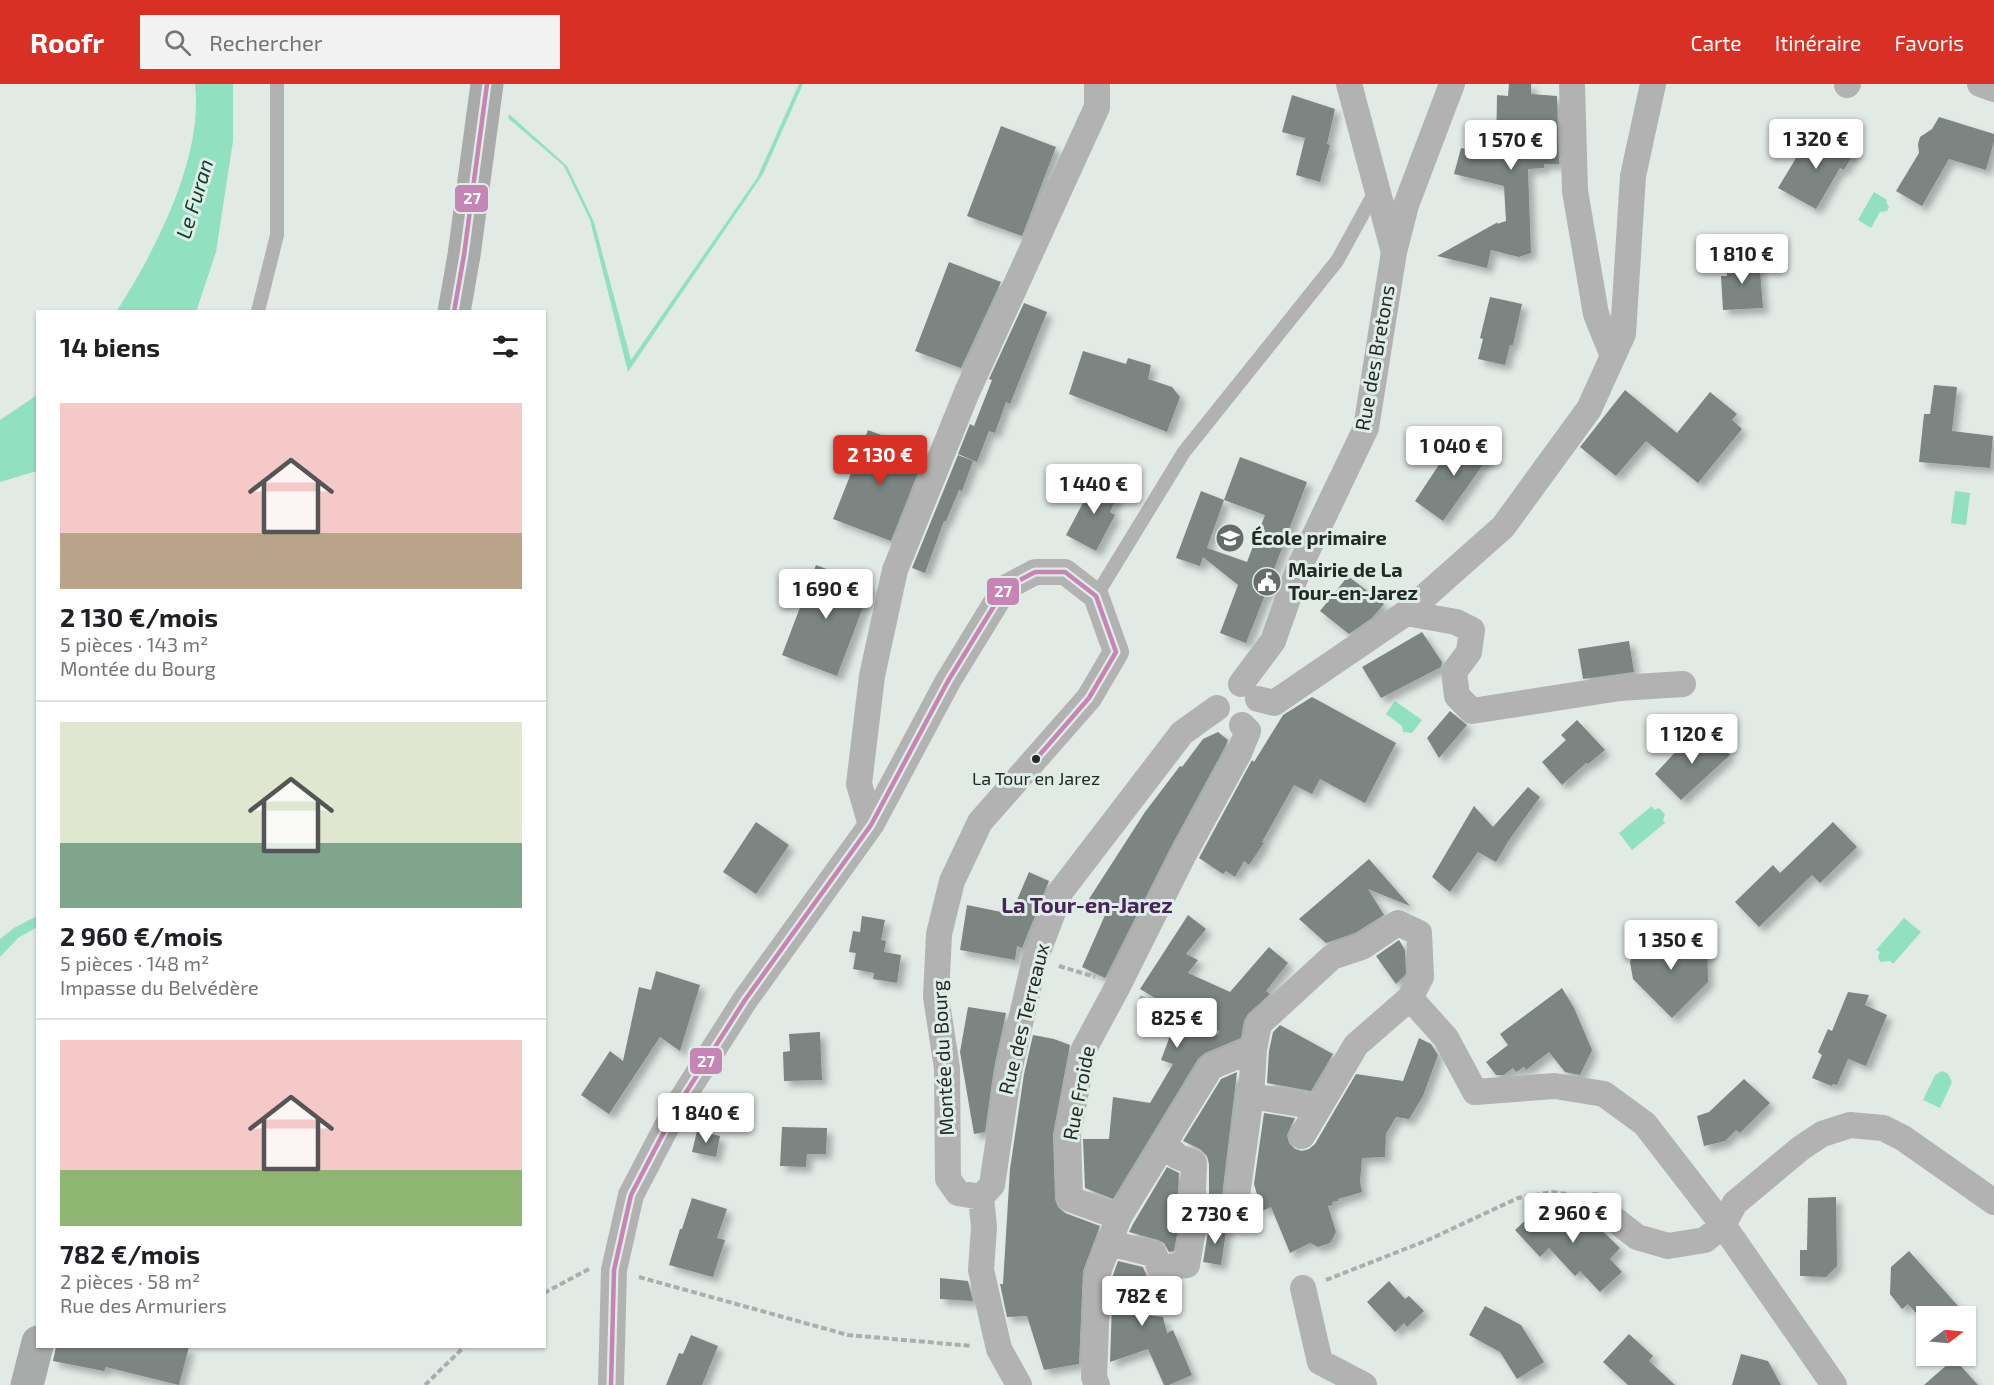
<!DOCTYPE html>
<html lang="fr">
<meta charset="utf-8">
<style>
body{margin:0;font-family:"Exo 2",sans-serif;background:#f2f2f2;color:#202124;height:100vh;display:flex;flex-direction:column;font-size:22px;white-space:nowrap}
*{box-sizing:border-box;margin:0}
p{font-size:20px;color:#757577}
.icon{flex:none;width:33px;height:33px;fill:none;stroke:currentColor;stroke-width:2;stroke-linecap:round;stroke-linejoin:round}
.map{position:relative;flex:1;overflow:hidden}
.drawer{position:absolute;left:36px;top:226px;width:510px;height:1038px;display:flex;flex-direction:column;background:#fff;border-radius:0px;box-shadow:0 2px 4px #0004}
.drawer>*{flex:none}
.needle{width:39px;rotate:74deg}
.fabs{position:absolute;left:1916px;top:1222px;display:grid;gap:12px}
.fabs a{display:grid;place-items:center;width:60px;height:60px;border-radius:0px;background:#fff;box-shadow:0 2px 4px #0004;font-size:30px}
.price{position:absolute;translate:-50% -51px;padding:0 14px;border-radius:6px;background:#fff;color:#222;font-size:20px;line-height:39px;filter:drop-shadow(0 2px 3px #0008)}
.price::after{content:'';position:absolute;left:50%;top:36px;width:18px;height:14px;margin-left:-9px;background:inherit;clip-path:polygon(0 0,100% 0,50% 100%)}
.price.on{background:#d93025;color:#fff}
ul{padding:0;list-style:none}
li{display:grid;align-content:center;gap:12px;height:318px;padding:0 24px}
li+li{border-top:2px solid #e0e0e0}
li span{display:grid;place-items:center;height:186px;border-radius:0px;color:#555}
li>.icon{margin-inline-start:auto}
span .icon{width:108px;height:108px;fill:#fffc;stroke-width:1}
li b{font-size:26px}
h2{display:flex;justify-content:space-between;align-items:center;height:72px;padding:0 24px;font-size:26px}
header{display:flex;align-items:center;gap:36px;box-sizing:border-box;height:84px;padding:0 30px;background:#d93025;color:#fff}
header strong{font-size:28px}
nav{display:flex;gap:33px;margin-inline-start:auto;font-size:21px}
.search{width:420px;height:54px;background:#f2f2f2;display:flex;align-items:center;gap:15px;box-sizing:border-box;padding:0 21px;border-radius:0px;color:#757577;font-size:22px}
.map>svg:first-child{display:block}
.water{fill:#91e0c0}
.building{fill:#7b8581;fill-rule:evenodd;filter:url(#shadow)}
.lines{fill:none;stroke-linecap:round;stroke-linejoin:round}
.path{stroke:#acaeae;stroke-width:4;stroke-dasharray:6 3;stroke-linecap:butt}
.service{stroke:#b2b2b2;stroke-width:14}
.minor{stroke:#b2b2b2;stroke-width:26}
.primary{stroke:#a9aaaa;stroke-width:33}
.bus-1-casing{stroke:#deede6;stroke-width:9}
.bus-1{stroke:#c685b4;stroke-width:4.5}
.bus-dot{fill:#242926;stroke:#deede6;stroke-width:2}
.labels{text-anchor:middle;stroke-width:6;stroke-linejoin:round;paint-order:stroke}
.bus-label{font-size:18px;fill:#242926;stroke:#deede6}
.street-label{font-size:20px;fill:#242926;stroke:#deede6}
.poi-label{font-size:20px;font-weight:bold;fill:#242926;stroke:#deede6;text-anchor:start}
.water-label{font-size:21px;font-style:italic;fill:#0b3c2b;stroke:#deede6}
.quarter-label{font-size:22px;font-weight:bold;fill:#49245a;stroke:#deede6}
.line-badge{stroke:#deede6;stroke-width:2}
.badge-label{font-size:16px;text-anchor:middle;font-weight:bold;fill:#fff}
</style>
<header>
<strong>Roofr</strong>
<div class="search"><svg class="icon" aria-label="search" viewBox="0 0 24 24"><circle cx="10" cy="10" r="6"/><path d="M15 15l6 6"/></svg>Rechercher</div>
<nav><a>Carte</a><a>Itinéraire</a><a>Favoris</a></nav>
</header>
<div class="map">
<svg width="1994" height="1301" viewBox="0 0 1994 1301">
<defs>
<filter id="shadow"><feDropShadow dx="5.5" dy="5.5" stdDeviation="3" flood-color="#0004"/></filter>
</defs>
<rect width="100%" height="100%" fill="#e2eae6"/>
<!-- water -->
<path class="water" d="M195 0H233V57L216 168 196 228H116C155 168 204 73 195 0Z
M799 0H803L763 90 628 288 590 136 564 82 508 34 509 30 567 82 594 138 631 276 757 94Z
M1874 108 1887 116 1886 118 1889 123 1887 127 1880 128 1871 144 1858 136Z
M37 311V387L0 398V336Z
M1955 407 1970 409 1966 441 1951 439Z
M1395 617 1422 636 1412 649 1403 648 1402 642 1386 630Z
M1652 722 1654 726 1659 724 1665 730 1663 736 1665 739 1632 766 1619 749Z
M37 832V843L18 854 0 873V855L14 844Z
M1904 834 1921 848 1893 880 1890 877 1880 878 1878 872 1880 868 1876 866Z
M1942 987 1948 990 1952 998 1940 1024 1923 1016 1935 991Z"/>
<!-- building -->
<path class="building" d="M1509 0H1531V10L1557 12 1559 80H1544V84L1528 85 1531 169 1519 173 1491 166 1487 184 1437 172 1498 138 1497 140 1506 137 1504 102 1454 90 1461 64 1496 72 1497 11 1508 12Z
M1292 11 1335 25 1327 60 1330 61 1320 98 1296 91 1305 54 1282 48Z
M1939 33 1994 50V57L1986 86 1949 75 1922 122 1896 107 1919 69 1918 60 1920 53 1932 45Z
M1001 42 1056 63 1022 152 967 132Z
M1811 49 1832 61 1836 55 1855 67 1844 86 1840 84 1816 125 1778 104Z
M1759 174 1763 224 1723 226 1721 192H1727V177Z
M949 178 1001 198 961 284 915 267Z
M1490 213 1522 220 1513 261H1510L1505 281 1478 275 1483 255 1480 254Z
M1024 219 1047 228 1010 320 1006 318 995 349 986 346 989 347 977 378 958 370 970 340 974 342 992 296 989 295Z
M1083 267 1126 280 1128 274 1151 281 1148 295 1172 303 1180 313 1167 348 1069 310Z
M1934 301 1957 303 1952 347 1993 352 1990 384 1919 378 1924 330H1930Z
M1625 306 1677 349 1710 308 1737 330 1732 336 1742 345 1698 399 1646 357 1616 392 1580 363Z
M868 346 926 368 891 457 833 435Z
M1472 348 1495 364 1443 437 1415 417 1446 370 1453 375Z
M958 371 973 377 962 407 959 406 946 437H944L925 489 912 484Z
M1240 373 1307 398 1273 488 1275 489 1267 511H1265L1246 559 1220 549 1238 501 1203 473 1200 482 1176 474 1201 407 1224 416ZM1224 416 1265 431 1247 478 1207 464Z
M1095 394 1120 407 1110 428 1115 431 1096 467 1066 451 1084 417 1082 416Z
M816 481 871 502 837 592 782 571Z
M1348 492 1384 520 1372 534 1349 550 1320 527Z
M1422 548 1442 578 1441 583 1381 614 1362 583Z
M1629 557 1634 588 1583 595 1578 565Z
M1312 613 1396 659 1365 719 1320 695 1312 710 1294 701 1262 758 1264 759 1249 781 1244 777 1235 793 1226 787 1223 790 1199 774 1252 676 1254 678 1283 631Z
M1450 627 1467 641 1439 674 1427 654Z
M1577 636 1605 666 1588 680 1586 679 1562 701 1542 678 1566 656 1561 651Z
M1705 647 1730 671 1681 716 1655 690 1682 661 1690 662Z
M1218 648 1228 656 1225 663 1172 761 1105 894 1082 883 1106 829 1087 818 1145 728 1180 682 1182 683 1203 655Z
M1528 703 1540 713 1509 756 1496 778 1478 768 1450 808 1432 793 1474 722 1493 743Z
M756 738 789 761 756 810 723 788Z
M1833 738 1857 763 1820 799 1812 791 1759 843 1735 818 1773 781 1780 789Z
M1369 775 1410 822 1368 805 1384 831 1355 849 1326 859 1299 835Z
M1029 788 1049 797 1022 864 1017 862 1015 876 960 866 967 821 1011 830Z
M1188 831 1206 845 1186 870 1198 876 1188 889 1230 908 1269 863 1288 879 1266 907 1270 910 1248 930 1244 937 1241 954 1205 969 1198 975 1113 1115 1085 1104 1083 1055H1109L1113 1013 1150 1019 1173 980 1161 976 1179 928 1140 905Z
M862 832 885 836 881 856 886 857 884 868 901 871 897 899 873 895 874 889 853 885 856 869 849 868 853 847 860 848Z
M1707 854 1708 898 1672 934 1633 895 1630 878 1633 871 1638 863 1652 855Z
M1399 856 1405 866 1406 890 1396 900 1376 872Z
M656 887 700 901 680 967 660 953 609 1030 581 1011 610 967 623 977 639 903 651 906Z
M1562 904 1574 924 1592 966 1580 991 1565 988 1549 968 1526 986 1524 983 1516 988 1513 984 1504 991H1496L1486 978 1508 961 1500 950Z
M1848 908 1869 911 1865 921 1887 931 1866 982 1848 975 1837 1001 1833 1000 1832 1002 1812 994 1822 971 1818 968 1828 945 1832 947Z
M968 923 1006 929 994 984 985 1048 974 1050 960 968Z
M1280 941 1333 970 1311 1007 1267 999 1269 967 1273 948Z
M820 948 822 996 784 997 783 968 790 967 789 950Z
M1033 951 1054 955 1070 961 1053 1050 1055 1115 1058 1123 1065 1129 1100 1142 1083 1187 1079 1280 1044 1286 1027 1232 1007 1233 1000 1200H1003L1010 1085 1024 990Z
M1419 954 1431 960 1438 971 1423 1012 1409 1035 1396 1033 1386 1050 1385 1073 1362 1074 1360 1098 1362 1108 1338 1115V1117L1332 1118 1333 1121 1328 1122 1336 1148 1330 1159 1318 1163 1310 1159 1290 1169 1271 1123 1262 1127 1254 1100 1264 1029 1295 1034 1287 1051 1289 1059 1295 1065 1302 1067 1309 1065 1315 1060 1356 990 1403 997Z
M1237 988 1222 1112H1209V1080L1207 1072 1200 1065 1183 1057 1221 995Z
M1744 995 1770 1019 1740 1049 1736 1046 1725 1057 1704 1062 1697 1032 1709 1028Z
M782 1043 827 1044 826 1070H807L806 1083 780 1082Z
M697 1047 720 1052 716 1073 692 1068Z
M1167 1083 1179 1089 1178 1108 1181 1128 1174 1167 1169 1168 1164 1159 1158 1156 1129 1148 1133 1140Z
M1836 1113 1837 1182 1826 1193 1800 1192V1166H1807L1808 1114Z
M692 1114 727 1125 717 1154 725 1156 713 1193 669 1181 680 1145H682Z
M1562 1118 1583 1141 1590 1135 1620 1164 1610 1175 1622 1188 1600 1208 1580 1187 1575 1192 1549 1164 1540 1173 1515 1146 1536 1126 1545 1135Z
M1227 1141 1221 1181 1203 1178 1209 1142Z
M1909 1167 1958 1222 1946 1233H1920L1908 1220 1902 1225 1890 1210 1891 1183Z
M1118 1177 1143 1183 1146 1190 1139 1230 1163 1233 1167 1249 1173 1246 1192 1291 1169 1301H1164L1148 1265 1110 1278 1113 1191Z
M940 1194 968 1197 973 1217 940 1215Z
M1389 1197 1405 1215 1409 1212 1424 1227 1407 1243 1404 1239 1395 1248 1367 1218Z
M1485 1222 1521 1241 1544 1278 1517 1295 1500 1268 1469 1251Z
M1629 1250 1653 1272 1649 1277 1675 1301H1628L1603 1278Z
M691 1251 718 1262 702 1301H666L679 1269 683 1270Z
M56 1263H189L179 1301 106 1283 104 1287 53 1277Z
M1741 1270 1768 1277 1781 1301H1732Z
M1949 1279 1959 1280 1978 1301H1924Z"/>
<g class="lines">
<!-- path -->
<path class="path" d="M1059 882 1095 893
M1140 913 1172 930 1221 950
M639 1193 848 1251 972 1262
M1326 1196 1428 1156 1518 1114 1552 1108 1573 1111
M544 1209 589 1185
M425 1301 464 1263"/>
<!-- service -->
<path class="service" d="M258 227 277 151V0
M1096 512 1184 368 1337 177 1376 106"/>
<!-- minor -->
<path class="minor" d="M1349 0 1393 165
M1572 0 1575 107 1596 230 1613 272
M1980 0 1994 5
M1847 1 1848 0
M1406 529 1456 538 1472 546 1469 568 1454 588 1457 612 1472 627 1620 604 1683 600
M1241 600 1273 557 1298 486 1366 344 1394 168 1406 121 1452 0
M1258 615 1274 619 1406 529 1503 443 1589 325 1623 250 1633 92 1653 0
M871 741 859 700 872 592 895 486 967 308 1097 23V0
M1251 1012 1318 1023
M1302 1052 1356 961 1410 914
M1596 1121 1637 1153 1668 1162 1705 1156 1723 1141 1735 1119 1801 1064 1822 1050 1850 1041 1883 1044 1903 1054 1994 1118
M1196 1128 1235 1126 1251 1012 1254 965 1259 940 1332 873 1362 863 1398 839 1419 849 1421 893 1410 914 1446 954 1475 1008 1555 1002 1604 1010 1645 1040 1723 1141 1834 1301
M1119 1133 1070 1115 1068 1050 1084 965 1118 902 1185 768 1239 669 1248 647 1242 641
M1109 1159 1154 1170 1160 1184 1187 1181 1196 1128 1193 1106 1194 1079 1177 1072 1164 1059
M1303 1204 1320 1278 1364 1301
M611 1301 614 1186 631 1111 678 1021 745 916 871 741 948 597 1005 504 1035 488H1065L1096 512 1116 568 1089 614 980 738 952 797 939 850 936 913 947 984 948 1095 958 1109 981 1113
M1019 1301 999 1265 981 1186 984 1143 981 1113 992 1101 1009 987 1035 875 1061 807 1182 649 1217 624
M1097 1301 1094 1293 1098 1188 1119 1133 1211 983 1254 965"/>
<!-- primary -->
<path class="primary" d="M454 228 464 171 487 0
M27 1301 38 1258"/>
<!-- bus-1 casing -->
<g class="bus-1-casing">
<path id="bus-1" d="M454 228 464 171 487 0
M611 1301 614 1186 631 1111 678 1021 745 916 871 741 948 597 1005 504 1035 488H1065L1096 512 1116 568 1089 614 1036 675"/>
</g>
<!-- bus-1 -->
<use href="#bus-1" class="bus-1"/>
</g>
<!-- icons -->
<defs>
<g id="school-disc" transform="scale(1.5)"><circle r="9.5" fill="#666d69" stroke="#deede6"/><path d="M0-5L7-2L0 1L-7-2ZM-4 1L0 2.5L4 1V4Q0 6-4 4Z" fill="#fff"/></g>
<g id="civic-disc" transform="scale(1.5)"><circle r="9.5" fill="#666d69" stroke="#deede6"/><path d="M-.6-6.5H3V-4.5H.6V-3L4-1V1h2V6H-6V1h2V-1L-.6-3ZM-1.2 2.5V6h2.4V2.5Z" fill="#fff"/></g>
</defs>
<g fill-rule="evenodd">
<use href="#school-disc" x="1230" y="454"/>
<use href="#civic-disc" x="1267" y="498"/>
</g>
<!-- markers -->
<circle class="bus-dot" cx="1036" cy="675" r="5"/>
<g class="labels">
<!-- bus labels -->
<g class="bus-label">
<text x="1036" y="701">La Tour en Jarez</text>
</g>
<!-- street labels -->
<g class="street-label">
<text transform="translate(1375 274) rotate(-80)" y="7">Rue des Bretons</text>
<text transform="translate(1024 935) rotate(-76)" y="7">Rue des Terreaux</text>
<text transform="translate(943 974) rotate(-93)" y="7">Montée du Bourg</text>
<text transform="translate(1079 1009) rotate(-79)" y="7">Rue Froide</text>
</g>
<!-- poi labels -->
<g class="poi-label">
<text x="1251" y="461">École primaire</text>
<text x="1288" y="493">Mairie de La<tspan x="1288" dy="23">Tour-en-Jarez</tspan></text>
</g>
<!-- water labels -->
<g class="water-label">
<text transform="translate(195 115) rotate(-73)" y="7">Le Furan</text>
</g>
<!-- quarter labels -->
<g class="quarter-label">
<text x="1087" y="829">La Tour-en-Jarez</text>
</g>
</g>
<g class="line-badge">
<rect x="454" y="100" width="35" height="29" rx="6" fill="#c685b4"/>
<rect x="986" y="493" width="34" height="29" rx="6" fill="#c685b4"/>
<rect x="689" y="963" width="34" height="28" rx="6" fill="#c685b4"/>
</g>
<g class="badge-label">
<text x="472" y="120">27</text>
<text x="1003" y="513">27</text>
<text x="706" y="983">27</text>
</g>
</svg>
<div class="fabs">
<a><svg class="needle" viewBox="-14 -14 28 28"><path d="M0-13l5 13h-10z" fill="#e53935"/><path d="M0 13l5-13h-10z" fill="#757577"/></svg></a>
</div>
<b class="price" style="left:1816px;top:86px">1 320 €</b>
<b class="price" style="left:1511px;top:87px">1 570 €</b>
<b class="price" style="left:1742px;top:201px">1 810 €</b>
<b class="price" style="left:1454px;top:393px">1 040 €</b>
<b class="price on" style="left:880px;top:402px">2 130 €</b>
<b class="price" style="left:1094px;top:431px">1 440 €</b>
<b class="price" style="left:826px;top:536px">1 690 €</b>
<b class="price" style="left:1692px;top:681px">1 120 €</b>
<b class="price" style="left:1671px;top:887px">1 350 €</b>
<b class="price" style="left:1177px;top:965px">825 €</b>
<b class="price" style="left:706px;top:1060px">1 840 €</b>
<b class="price" style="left:1573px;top:1160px">2 960 €</b>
<b class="price" style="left:1215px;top:1161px">2 730 €</b>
<b class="price" style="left:1142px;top:1243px">782 €</b>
<section class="drawer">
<h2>14 biens<svg class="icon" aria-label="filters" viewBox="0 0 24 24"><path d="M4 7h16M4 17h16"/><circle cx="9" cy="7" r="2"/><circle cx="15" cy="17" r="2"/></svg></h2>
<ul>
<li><span style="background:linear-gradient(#f6c9c9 70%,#b9a48a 0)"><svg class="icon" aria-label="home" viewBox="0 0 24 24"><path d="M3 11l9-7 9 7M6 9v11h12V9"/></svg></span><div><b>2 130 €/mois</b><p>5 pièces · 143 m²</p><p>Montée du Bourg</p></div></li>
<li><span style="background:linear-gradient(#dfe7d0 65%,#7fa58c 0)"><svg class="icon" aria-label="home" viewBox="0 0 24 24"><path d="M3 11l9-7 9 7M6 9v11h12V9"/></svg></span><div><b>2 960 €/mois</b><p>5 pièces · 148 m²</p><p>Impasse du Belvédère</p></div></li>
<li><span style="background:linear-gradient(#f6c9c9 70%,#8fb573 0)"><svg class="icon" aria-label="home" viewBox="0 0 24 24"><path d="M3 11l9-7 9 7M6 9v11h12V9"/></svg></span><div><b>782 €/mois</b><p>2 pièces · 58 m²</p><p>Rue des Armuriers</p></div></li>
</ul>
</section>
</div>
